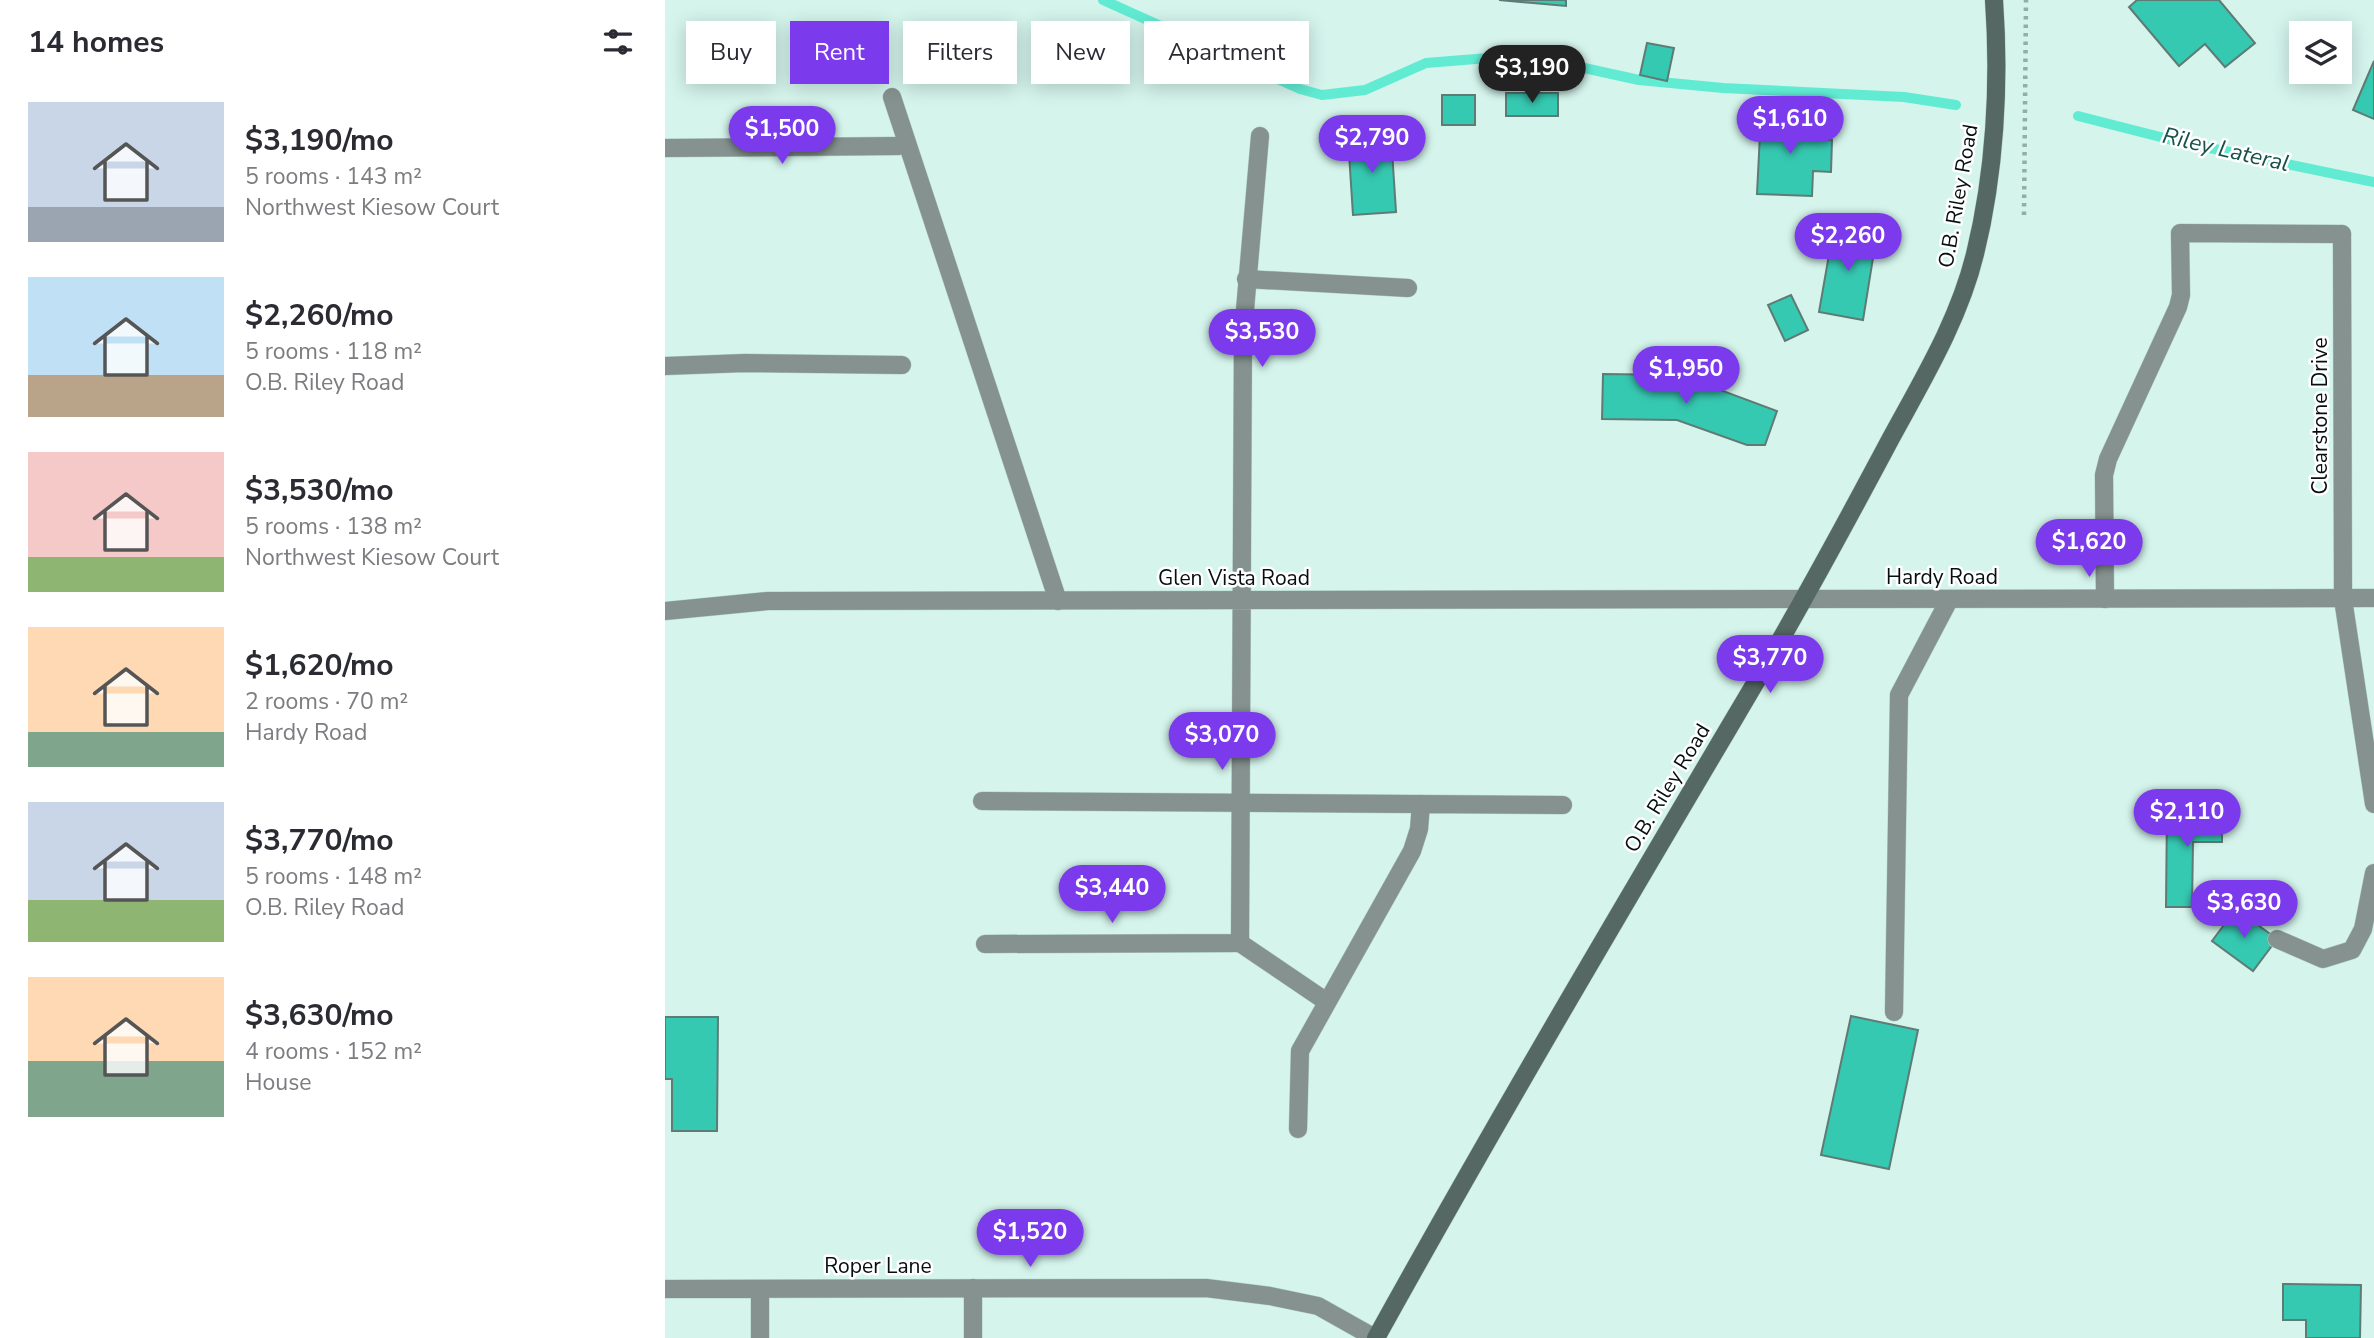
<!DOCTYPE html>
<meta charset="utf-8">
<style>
body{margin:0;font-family:"Nunito Sans",sans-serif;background:#f7f7f7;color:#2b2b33;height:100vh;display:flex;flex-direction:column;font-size:26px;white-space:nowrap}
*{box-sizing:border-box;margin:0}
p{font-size:23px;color:#7c7c81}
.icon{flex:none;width:38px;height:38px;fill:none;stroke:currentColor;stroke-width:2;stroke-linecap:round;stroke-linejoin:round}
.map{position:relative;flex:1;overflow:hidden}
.sheet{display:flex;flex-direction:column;background:#fff;width:665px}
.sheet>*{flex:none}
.guide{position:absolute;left:21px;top:21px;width:665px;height:63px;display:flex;gap:14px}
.tools{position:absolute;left:1624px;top:21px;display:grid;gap:14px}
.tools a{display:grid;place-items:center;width:63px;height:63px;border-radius:0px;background:#fff;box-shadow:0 4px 18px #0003;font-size:35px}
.price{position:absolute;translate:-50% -60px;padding:0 16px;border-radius:24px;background:#7c3aed;color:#fff;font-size:23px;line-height:46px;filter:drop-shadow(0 2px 4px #0008)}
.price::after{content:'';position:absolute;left:50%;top:42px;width:21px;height:16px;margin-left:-10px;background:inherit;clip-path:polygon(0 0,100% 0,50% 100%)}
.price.current{background:#222;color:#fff}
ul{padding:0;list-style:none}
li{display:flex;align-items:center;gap:21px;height:175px;padding:0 28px}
li span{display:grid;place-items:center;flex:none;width:196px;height:140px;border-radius:0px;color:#555}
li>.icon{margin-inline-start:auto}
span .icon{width:84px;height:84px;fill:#fffc;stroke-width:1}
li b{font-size:30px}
h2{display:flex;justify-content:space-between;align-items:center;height:84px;padding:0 28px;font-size:30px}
.pill{padding:0 24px;border-radius:0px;background:#fff;box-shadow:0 4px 18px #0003;font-size:24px;line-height:63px}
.pill.current{background:#7c3aed;color:#fff}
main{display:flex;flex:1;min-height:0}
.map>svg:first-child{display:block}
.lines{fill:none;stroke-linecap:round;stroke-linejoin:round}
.stream{stroke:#61ebd3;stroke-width:10}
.building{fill:#36c9b2;stroke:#5f7b75;stroke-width:2}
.lane-casing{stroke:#b3cfc8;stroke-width:19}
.street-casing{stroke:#b3cfc8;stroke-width:19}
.secondary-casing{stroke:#b3cfc8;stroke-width:19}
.path{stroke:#94ada7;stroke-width:4.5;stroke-dasharray:3.5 5;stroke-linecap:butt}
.lane{stroke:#85928f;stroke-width:18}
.street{stroke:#85928f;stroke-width:18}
.secondary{stroke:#556864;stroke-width:18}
.labels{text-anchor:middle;stroke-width:5;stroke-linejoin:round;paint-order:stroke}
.street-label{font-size:21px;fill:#050f0d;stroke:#fff}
.water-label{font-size:23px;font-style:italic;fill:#175248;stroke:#fff}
</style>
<main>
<section class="sheet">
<h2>14 homes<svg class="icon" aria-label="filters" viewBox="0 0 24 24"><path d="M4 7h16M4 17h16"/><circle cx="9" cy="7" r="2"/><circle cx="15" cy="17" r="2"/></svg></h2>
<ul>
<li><span style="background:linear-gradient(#c9d6e8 75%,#9aa5b1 0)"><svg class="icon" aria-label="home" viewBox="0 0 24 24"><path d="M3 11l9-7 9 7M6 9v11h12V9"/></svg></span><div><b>$3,190/mo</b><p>5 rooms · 143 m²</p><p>Northwest Kiesow Court</p></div></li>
<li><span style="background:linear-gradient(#bfe0f5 70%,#b9a48a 0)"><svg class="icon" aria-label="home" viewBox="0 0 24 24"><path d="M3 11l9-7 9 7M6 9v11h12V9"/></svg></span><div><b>$2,260/mo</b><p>5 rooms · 118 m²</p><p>O.B. Riley Road</p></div></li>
<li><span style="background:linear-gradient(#f6c9c9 75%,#8fb573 0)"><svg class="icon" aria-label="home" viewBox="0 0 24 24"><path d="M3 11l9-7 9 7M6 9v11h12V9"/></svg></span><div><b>$3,530/mo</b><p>5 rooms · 138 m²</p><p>Northwest Kiesow Court</p></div></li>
<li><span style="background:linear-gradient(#ffd9b3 75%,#7fa58c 0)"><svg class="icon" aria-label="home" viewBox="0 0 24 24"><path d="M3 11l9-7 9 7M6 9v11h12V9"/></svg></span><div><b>$1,620/mo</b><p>2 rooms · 70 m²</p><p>Hardy Road</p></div></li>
<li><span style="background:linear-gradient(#c9d6e8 70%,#8fb573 0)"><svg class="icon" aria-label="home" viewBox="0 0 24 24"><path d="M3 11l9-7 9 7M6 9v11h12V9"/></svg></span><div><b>$3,770/mo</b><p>5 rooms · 148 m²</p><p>O.B. Riley Road</p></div></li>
<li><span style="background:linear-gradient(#ffd9b3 60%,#7fa58c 0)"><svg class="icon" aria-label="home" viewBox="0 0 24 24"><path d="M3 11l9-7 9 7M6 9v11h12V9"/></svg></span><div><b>$3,630/mo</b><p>4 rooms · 152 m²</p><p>House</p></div></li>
</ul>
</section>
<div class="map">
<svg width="1709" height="1338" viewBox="0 0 1709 1338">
<rect width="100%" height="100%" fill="#d4f4ec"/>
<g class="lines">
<!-- stream -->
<path class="stream" d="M438 0 635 89 657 95 700 90 761 63 823 58 887 61 974 80 1058 88 1239 97 1291 105
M1413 116 1511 141 1709 182"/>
</g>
<!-- building -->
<path class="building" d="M834 0H901V6Z
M1472 0H1554L1590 43 1560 67 1540 44 1514 66 1464 7Z
M982 43 1009 48 1002 81 975 75Z
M1709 61V119L1688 110Z
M841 93H893V116H841Z
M777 95H810V125H777Z
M1096 114 1144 116 1143 140H1167L1166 172 1148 171 1147 196 1092 194Z
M726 135 731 212 688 215 683 138Z
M1169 226 1212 233 1198 320 1154 312Z
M1126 295 1143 330 1120 341 1103 305Z
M938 374 1015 375 1112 411 1100 445H1082L1012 420 937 419Z
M1502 808 1557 809V842H1528L1527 907H1501Z
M1571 909 1612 939 1588 971 1547 941Z
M1186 1016 1253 1030 1224 1169 1156 1155Z
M0 1017H53L52 1131H7V1079H0Z
M1618 1284 1696 1285 1695 1338H1641V1320H1618Z"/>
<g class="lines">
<!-- lane casing -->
<g class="lane-casing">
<path id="lane" d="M227 97 393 601
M581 279 743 288
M0 366 80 363 237 365
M1440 599 1439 475 1443 459 1513 307 1516 295 1515 233 1677 234
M1678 599 1709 804
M317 801 898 805
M1612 939 1658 959 1687 950 1698 929 1709 873
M575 943 662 1002
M1229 1012 1234 695 1284 600
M633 1129 635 1051 747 851 754 829 756 804
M308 1338V1288"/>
</g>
<!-- street casing -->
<g class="street-casing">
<path id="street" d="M0 148 234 146
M1677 234 1678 599
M0 611 103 601 1709 598
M320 944 575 943 578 333 595 136
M0 1289 541 1288 605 1296 653 1306 710 1338
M95 1338V1289"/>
</g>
<!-- secondary casing -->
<g class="secondary-casing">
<path id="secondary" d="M711 1338C835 1114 965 895 1095 675 1141 597 1184 517 1226 438 1258 379 1294 320 1310 254 1330 173 1335 83 1329 0"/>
</g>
<!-- path -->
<path class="path" d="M1359 215 1361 0"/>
<!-- lane -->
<use href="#lane" class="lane"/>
<!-- street -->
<use href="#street" class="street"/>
<!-- secondary -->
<use href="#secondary" class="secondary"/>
</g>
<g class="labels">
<!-- street labels -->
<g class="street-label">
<text transform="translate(1293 196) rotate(-80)" y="7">O.B. Riley Road</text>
<text transform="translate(1655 416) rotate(-90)" y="7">Clearstone Drive</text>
<text x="1277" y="584">Hardy Road</text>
<text x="569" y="585">Glen Vista Road</text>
<text transform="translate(1002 788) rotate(-59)" y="7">O.B. Riley Road</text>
<text x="213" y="1273">Roper Lane</text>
</g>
<!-- water labels -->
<g class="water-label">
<text transform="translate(1561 149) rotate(13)" y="8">Riley Lateral</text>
</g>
</g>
</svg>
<div class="tools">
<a><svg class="icon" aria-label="layers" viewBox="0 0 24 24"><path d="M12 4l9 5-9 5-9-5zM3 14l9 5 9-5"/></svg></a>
</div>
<b class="price current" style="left:867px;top:105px">$3,190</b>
<b class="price" style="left:1125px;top:156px">$1,610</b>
<b class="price" style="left:117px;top:166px">$1,500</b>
<b class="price" style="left:707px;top:175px">$2,790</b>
<b class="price" style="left:1183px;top:273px">$2,260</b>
<b class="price" style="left:597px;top:369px">$3,530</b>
<b class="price" style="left:1021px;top:406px">$1,950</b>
<b class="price" style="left:1424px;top:579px">$1,620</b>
<b class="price" style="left:1105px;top:695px">$3,770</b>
<b class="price" style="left:557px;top:772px">$3,070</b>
<b class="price" style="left:1522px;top:849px">$2,110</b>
<b class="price" style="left:447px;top:925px">$3,440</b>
<b class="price" style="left:1579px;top:940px">$3,630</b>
<b class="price" style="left:365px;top:1269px">$1,520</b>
<div class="guide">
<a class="pill">Buy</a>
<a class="pill current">Rent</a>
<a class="pill">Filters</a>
<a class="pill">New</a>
<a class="pill">Apartment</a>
</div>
</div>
</main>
